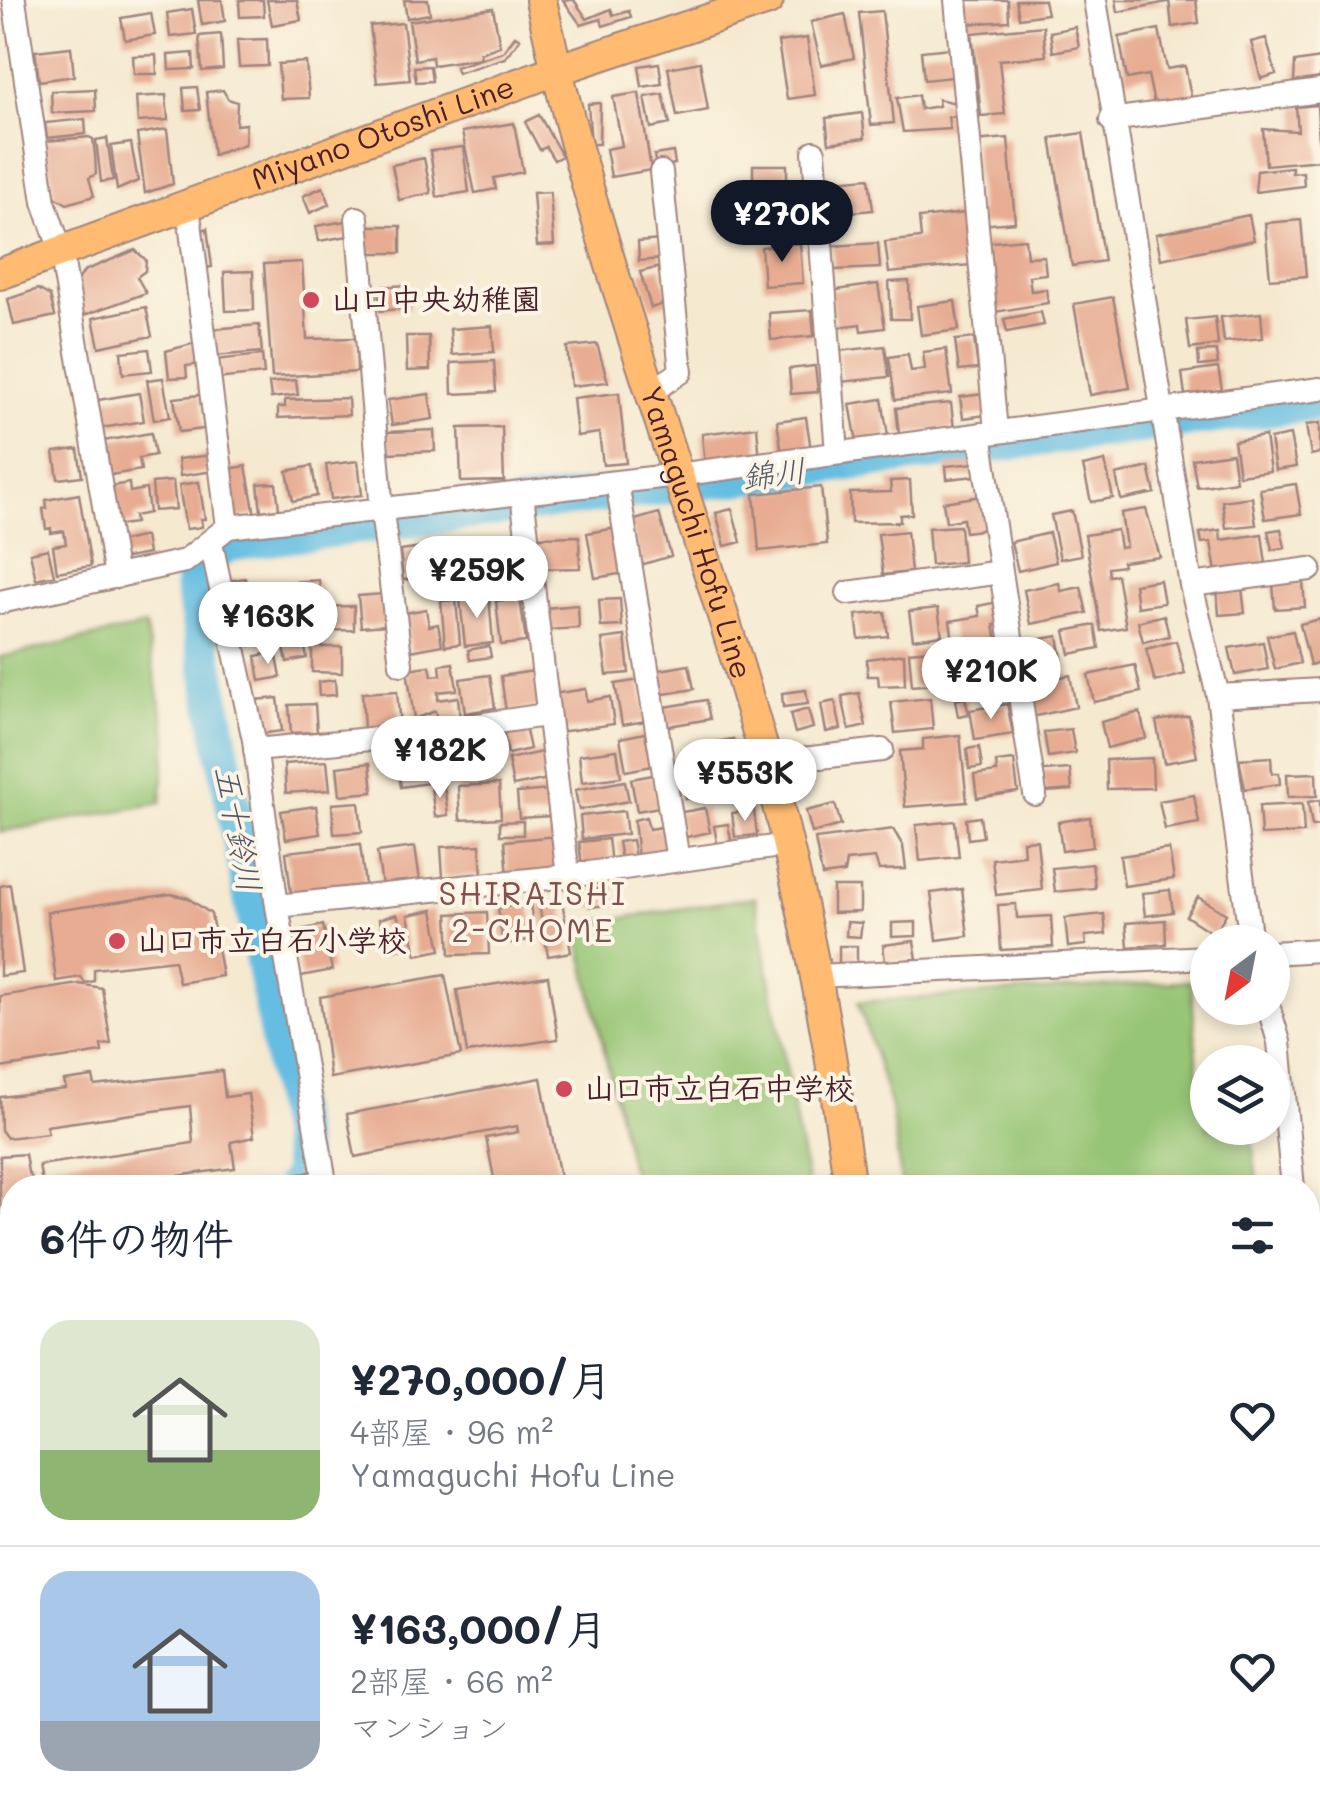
<!DOCTYPE html>
<html lang="ja">
<meta charset="utf-8">
<style>
body{margin:0;font-family:Mali,"Klee One",sans-serif;background:#f6f6f7;color:#1f2937;height:100vh;display:flex;flex-direction:column;font-size:38px;white-space:nowrap}
*{box-sizing:border-box;margin:0}
p{font-size:32px;color:#747a83}
.icon{flex:none;width:55px;height:55px;fill:none;stroke:currentColor;stroke-width:2;stroke-linecap:round;stroke-linejoin:round}
.map{position:relative;flex:1;overflow:hidden}
.side{position:absolute;left:0px;top:1175px;width:1320px;height:642px;display:flex;flex-direction:column;background:#fff;border-radius:40px 40px 0 0;box-shadow:0 5px 15px #0003}
.side>*{flex:none}
.needle{width:65px;rotate:212deg}
.fabs{position:absolute;left:1190px;top:925px;display:grid;gap:20px}
.fabs a{display:grid;place-items:center;width:100px;height:100px;border-radius:50%;background:#fff;box-shadow:0 5px 15px #0003;font-size:50px}
.price{position:absolute;translate:-50% -85px;padding:0 22px;border-radius:35px;background:#fff;color:#222;font-size:32px;line-height:65px;filter:drop-shadow(0 2px 5px #0008)}
.price::after{content:'';position:absolute;left:50%;top:60px;width:30px;height:22px;margin-left:-15px;background:inherit;clip-path:polygon(0 0,100% 0,50% 100%)}
.price.on{background:#111827;color:#fff}
ul{padding:0;list-style:none}
li{display:flex;align-items:center;gap:30px;height:250px;padding:0 40px}
li+li{border-top:2px solid #e0e1e3}
li span{display:grid;place-items:center;flex:none;width:280px;height:200px;border-radius:30px;color:#555}
li>.icon{margin-inline-start:auto}
span .icon{width:120px;height:120px;fill:#fffc;stroke-width:1}
li b{font-size:42px}
h2{display:flex;justify-content:space-between;align-items:center;height:120px;padding:0 40px;font-size:42px}
.map>svg:first-child{display:block}
.park{fill:#96c575;stroke:#707250;stroke-width:2.5}
.lines{fill:none;stroke-linecap:round;stroke-linejoin:round}
.river{stroke:#65bee2;stroke-width:35}
.building{fill:#e7ac92}
.minor-casing{stroke:#a0847e;stroke-width:26}
.major-casing{stroke:#a0847e;stroke-width:34}
.minor{stroke:#fff;stroke-width:22}
.major{stroke:#ffbb71;stroke-width:30}
.poi-dot{fill:#d1495b;stroke:#fcf5e5;stroke-width:4}
.labels{text-anchor:middle;stroke-width:8;stroke-linejoin:round;paint-order:stroke}
.street-label{font-size:30px;fill:#4a1f2b;stroke:#fcf5e5}
.poi-label{font-size:30px;font-weight:bold;fill:#4a1f2b;stroke:#fcf5e5;text-anchor:start}
.water-label{font-size:32px;font-style:italic;fill:#53576b;stroke:#fcf5e5}
.neighbourhood-label{font-size:32px;letter-spacing:2.5px;fill:#81504f;stroke:#fcf5e5}
</style>
<div class="map">
<svg width="1320" height="1817" viewBox="0 0 1320 1817">
<rect width="100%" height="100%" fill="#fcf5e5"/>
<filter id="ink" filterUnits="userSpaceOnUse"><feTurbulence type="fractalNoise" baseFrequency=".01" numOctaves="2"/><feDisplacementMap in="SourceGraphic" scale="20" xChannelSelector="R" yChannelSelector="G"/><feConvolveMatrix kernelMatrix="1 2 1 2 8 2 1 2 1" color-interpolation-filters="sRGB"/></filter>
<filter id="wash" filterUnits="userSpaceOnUse"><feTurbulence type="fractalNoise" baseFrequency=".0048" numOctaves="4" result="noise"/><feDisplacementMap in="SourceGraphic" scale="40" xChannelSelector="R" yChannelSelector="G"/><feGaussianBlur stdDeviation="2.25" result="paint"/><feColorMatrix in="noise" values="0 0 0 0 0 0 0 0 0 0 0 0 0 0 0 0 0 1.4 0 .05"/><feComposite in="paint" operator="in"/></filter>
<g filter="url(#wash)">
<rect width="100%" height="100%" fill="#f5e9d0"/>
<!-- park -->
<path class="park" d="M145 626 167 737 161 803 0 832V657Z
M755 897 808 1187H635L576 925Z
M1191 981 1199 1085 1207 1088 1208 1128H1250L1258 1187H902L891 1107 858 1002Z"/>
<g class="lines">
<!-- river -->
<path class="river" d="M292 1188 300 1173 299 1153 192 588 193 571 227 545 287 536 1320 403
M0 1793 12 1791"/>
</g>
<g id="blocks">
<!-- building -->
<path class="building" d="M198 0H222L225 21 202 25Z
M239 0H263L264 16 240 17Z
M267 0H297L301 20 272 25Z
M404 0H428L430 14 407 18Z
M563 0H574L587 19 611 9 613 15 629 11 631 17 603 26 601 19 581 25Z
M963 0H1008L1009 21 965 24Z
M1016 0H1044L1047 14 1019 18Z
M1116 0H1167V2L1118 12Z
M1169 0H1196L1199 23 1172 27Z
M493 8 500 46 480 53 481 58 433 65 432 57 415 60 409 21Z
M192 9 196 34 170 37 167 13Z
M882 11 894 123 871 125 859 13Z
M151 13 155 35 125 40 121 18Z
M845 14 854 58 821 65 811 22Z
M403 23 410 80 377 83 370 26Z
M1043 26 1046 56 999 60 1005 114 981 116 972 33Z
M1075 27 1079 47 1053 52 1050 32Z
M1159 29 1167 69 1185 66 1192 101 1155 108 1148 75 1127 79 1119 37Z
M221 34 223 69 202 71 199 36Z
M515 36 520 39 505 58 457 73 455 67 503 52Z
M807 38 815 95 787 99 778 42Z
M1266 38 1276 74 1261 79 1251 42Z
M267 39 268 66 239 67 237 40Z
M71 47 74 76 39 81 35 51Z
M950 48 953 77 924 80 921 51Z
M193 53 194 69 169 70 168 55Z
M156 55 157 74H134L133 56Z
M1320 58V78L1294 82 1295 62Z
M306 62 309 98 281 99 278 64Z
M700 62 708 110 677 116 668 68Z
M659 63 662 84 642 87 639 66Z
M430 66 432 81 416 82 414 67Z
M197 87 200 110 185 111 183 88Z
M95 89 96 111 52 113 51 91Z
M223 90 228 99 237 102 236 125 246 124 245 144 213 155 206 92Z
M639 93 651 170 611 177 606 149 622 146 613 97Z
M663 94 670 124 651 128 645 97Z
M166 95 168 120 138 122 136 97Z
M918 95 920 109 939 106 938 99 956 103 958 116 948 117 950 129 903 132 897 98Z
M600 103 599 144H591L588 104Z
M1317 105 1320 160 1266 165 1263 129 1298 131 1296 107Z
M862 113 865 138 829 143 826 118Z
M539 115 562 156 554 160 546 147 540 150 525 122Z
M85 119 86 134 47 138 45 123Z
M514 123 523 172 494 178 496 189 475 193 462 132Z
M167 129 173 184 145 193 137 134Z
M1083 133 1104 261 1072 266 1051 138Z
M89 137 93 139 95 155 96 174 89 178 94 196 67 204 54 196 45 141Z
M107 138 113 180 101 182 96 140Z
M1008 138 1015 222 980 225 974 141Z
M131 143 138 181 117 190 111 146Z
M463 147 469 192 437 197 430 151Z
M673 152 675 164 656 168 654 155Z
M424 158 431 193 399 200 392 165Z
M753 165H787V191L753 192Z
M1292 167V173L1303 172 1304 186 1255 192 1257 171Z
M869 178 873 210 827 214 824 182Z
M323 187 330 204 310 213 303 196Z
M550 192 554 245 537 246 533 193Z
M966 213 971 265 889 273 885 242 921 238 919 218Z
M795 214 798 232 768 237 765 218Z
M1249 215 1254 240 1161 259 1156 234Z
M1301 220 1306 276 1270 279 1265 223Z
M346 221 348 236 319 241 316 226Z
M366 226H401V253H366Z
M207 228 212 267 199 269 194 234Z
M1025 239 1027 257 1044 256 1046 274 1029 276 1031 291 1046 289 1048 303 989 313 982 243Z
M660 240 662 259 639 261 638 242Z
M800 243 803 283 764 286 761 247Z
M878 243 880 268 834 270 832 246Z
M135 250 146 260 145 271 137 277 146 293 82 316 72 290 84 271Z
M302 262 307 339 356 338 357 372 272 377 264 264Z
M660 267 670 302 651 308 640 272Z
M253 271 254 310 226 311 224 272Z
M909 281 910 319H891L889 282Z
M878 284 885 328 861 331 860 324 836 328 830 291Z
M407 285 409 308 380 311 378 287Z
M38 289 50 296 55 316 14 325 8 299Z
M1113 297 1130 388 1090 395 1074 304Z
M955 301 959 330 921 335 917 306Z
M146 307 152 336 99 347 93 318Z
M812 310 814 336 771 340 769 313Z
M1041 312 1044 325 1007 332 1004 319Z
M1261 313 1263 338 1224 342 1221 317Z
M1215 317 1218 345 1190 349 1186 320Z
M259 325 262 352 214 356 212 329Z
M492 326 494 352 452 355 450 329Z
M406 336H429L430 370 407 371Z
M974 338 978 369 959 371 955 340Z
M199 342 201 364 186 366 187 377 169 378 166 351Z
M597 344 608 382 571 386 567 347Z
M885 346 889 377 841 382 838 351Z
M149 349 152 371 123 374 121 352Z
M946 349 952 394 895 400 889 357 908 354 911 371 925 369 923 352Z
M1216 351 1218 364 1199 366 1198 352Z
M262 355 264 374 216 379 214 360Z
M494 361 496 392 452 394 451 363Z
M815 366 818 392 791 394 789 369Z
M1218 368 1222 390 1185 395 1182 373Z
M163 378 170 417 154 420 147 380Z
M296 380 298 395 271 398 269 383Z
M139 393 144 421 102 428 98 400Z
M619 393 626 463 603 465 599 433 577 436 573 398Z
M429 394 433 419 392 425 388 400Z
M984 394 987 415 963 418 960 397Z
M200 395 204 429 179 432 174 398Z
M348 398 349 415 278 418V407H285V400Z
M882 399 888 436 857 442 850 404Z
M951 403 954 429 899 434 896 408Z
M806 417 811 450 782 454 777 421Z
M1320 423V453L1311 455 1306 425Z
M502 427 504 481 461 482 459 428Z
M757 427 760 460 705 466 702 434Z
M434 430 435 451 388 453 387 432Z
M151 433 155 455 139 458 141 470 110 475 103 441Z
M1290 435 1296 467 1275 470 1270 439Z
M1265 436 1270 471 1239 475 1234 441Z
M78 449 82 476 58 479 54 452Z
M1232 453 1236 481 1197 487 1192 459Z
M212 455 214 471 180 476 178 459Z
M358 461 362 495 331 499 326 465Z
M1105 461 1113 498 1091 502 1083 466Z
M974 463 976 476 947 479 946 466Z
M246 466 255 515 233 520 223 470Z
M312 466 317 496 293 501 287 471Z
M1149 467 1155 493 1121 500 1116 475Z
M910 480 912 514 900 515V522L851 523 850 493 891 492 890 481Z
M173 481 176 509 154 511 152 483Z
M199 482 205 519H201L202 527 186 529 179 485Z
M129 483 130 492 146 489 149 513 134 516 135 523 112 526 106 487Z
M276 483 279 509 261 511 258 484Z
M1296 484 1301 514 1265 519 1260 489Z
M821 487 827 544 759 551 754 494Z
M79 494 91 566 57 572 53 546 66 544 64 531 51 533V528L46 529 43 509 47 508 46 500Z
M982 496 987 529 965 532 963 519 946 522 943 502Z
M1252 497 1256 525 1226 528 1222 501Z
M732 509 741 542 725 546 716 513Z
M1146 509 1160 557 1122 562 1123 566 1108 568 1109 576 1117 575 1126 627 1101 631 1085 535 1117 530 1120 548 1126 547 1121 513Z
M1072 511 1081 555 1060 559 1051 515Z
M659 513 671 556 641 565 628 522Z
M960 526 963 562 931 565 928 528Z
M617 528 625 573 595 578 587 533Z
M1281 529 1285 547 1272 550 1268 531Z
M1220 530 1221 540 1262 534 1266 564 1216 572 1211 542 1202 543 1200 533Z
M907 531 911 572 883 575 878 534Z
M1049 533 1056 562 1018 571 1011 542Z
M145 536 148 554 121 559 118 542Z
M579 536 580 568 537 569V537Z
M429 547 432 577 403 580 400 551Z
M519 548 525 576 487 584 481 557Z
M48 549 54 575 36 579 30 553Z
M467 552 470 579 451 581 448 554Z
M245 578 249 600 232 603 228 581Z
M319 580 321 601 297 604 295 582Z
M1160 580 1164 603 1137 607 1134 584Z
M1303 582 1305 607 1275 609 1273 584Z
M1059 583 1061 591 1081 587 1087 613 1031 624 1024 590Z
M1242 588 1245 613 1219 615 1217 591Z
M383 594 386 625 361 627 358 596Z
M489 596 493 643 465 646 460 599Z
M520 598 526 642 501 645 496 601Z
M620 599 622 626 601 627 599 600Z
M456 600 460 644 445 646 441 601Z
M998 602 1002 624 994 625 998 646 955 653 950 621 980 616 978 606Z
M578 605 579 628 547 630 545 608Z
M354 606V630L305 631V607Z
M253 607 259 634 239 639 233 611Z
M938 608 942 635 913 639 909 611Z
M426 609 429 626 438 624 442 645 411 651 405 613Z
M885 612 888 636 859 639 856 615Z
M1164 615 1169 636 1143 642 1138 622Z
M1320 619V662L1310 665 1300 624Z
M1095 625 1099 648 1070 654 1065 631Z
M1293 631 1300 663 1275 669 1267 636Z
M625 636 629 673 607 675 602 639Z
M1058 636 1062 659 1024 666 1020 643Z
M303 639 307 658 287 662 283 643Z
M1176 641 1185 674 1155 682 1146 649Z
M1263 642 1268 669 1235 675 1229 648Z
M489 646 491 657 470 660 468 650Z
M312 647H342V673L312 672Z
M941 649 945 683 912 686 909 652Z
M276 652 281 677 260 681 256 656Z
M904 654 905 685 879 686 878 676H867V659Z
M453 663 457 690 438 692V700L458 697 460 719 437 722 435 711 414 719 407 669 430 666 432 676 441 675 440 665Z
M689 665 694 689 658 695 654 671Z
M1135 665 1141 692 1094 702 1088 675Z
M534 671 540 707 506 712 501 676Z
M490 675 495 708 465 713 460 679Z
M1070 675 1076 707 1032 717 1028 692 1050 688 1048 680Z
M335 680 336 695 319 696 318 682Z
M640 680 646 721 622 725 615 684Z
M586 689 587 701 610 697 614 724 559 732 553 694Z
M806 690 808 704 783 707 782 693Z
M397 691 400 728 364 730 362 693Z
M859 693 866 726 849 730 842 696Z
M278 698 282 731 259 734 255 700Z
M930 698 933 729 895 733 891 702Z
M965 698 969 714 958 716 955 700Z
M706 700 710 719 663 727 659 708Z
M835 701 841 729 826 732 821 704Z
M315 704 317 732 291 733 289 705Z
M1007 704 1013 734 975 740 970 710Z
M808 709 813 728 795 733 790 714Z
M1140 712 1146 738 1107 748 1101 722Z
M1189 716 1197 757 1164 763 1156 721Z
M525 726 530 749 508 754 503 730Z
M1071 729 1075 753 1048 757 1044 732Z
M645 733 652 766 626 771 620 738Z
M960 735 967 802 905 807 900 751 923 749V739Z
M733 739 741 779 724 782 717 742Z
M494 742 498 772 463 776 460 746Z
M979 747 982 767 969 769 967 749Z
M617 750 621 777 582 782 579 755Z
M542 752 548 779 513 786 508 759Z
M431 755 435 782 401 787 397 760Z
M1271 757 1272 773H1279L1280 784 1245 789 1239 759Z
M1152 758 1153 788 1107 789 1106 760Z
M1014 760 1018 792 977 798 974 775 997 772 996 762Z
M327 761 330 790 286 793 284 764Z
M370 763 373 792 340 795 337 767Z
M714 767 718 794 686 799 681 772Z
M1070 769 1072 790 1045 792 1043 771Z
M1316 773 1317 796 1288 797 1287 774Z
M653 775 659 807 637 811 631 779Z
M625 781 629 801 579 810 575 790Z
M499 784 501 818 460 820 458 786Z
M444 785 448 815 435 817 431 787Z
M549 790 551 816 519 818 517 793Z
M1194 795 1199 823 1165 829 1159 801Z
M1320 800V825L1312 826 1308 802Z
M359 802 362 832 334 834 332 804Z
M835 804 841 825 812 833 806 811Z
M1302 804 1304 833 1261 835 1259 806Z
M316 806 320 834 286 839 281 811Z
M705 808 710 832 682 838 677 813Z
M754 810 757 835 735 837 732 813Z
M624 811 627 834 582 839 580 816Z
M646 817 649 829 661 827 667 852 638 858 634 820Z
M980 817 983 837 968 839 966 819Z
M1090 817 1093 847 1062 851 1058 822Z
M523 821V835H500V822Z
M955 821 959 857 920 861 916 825Z
M728 824 732 845 718 848 714 826Z
M893 829 903 846 906 869 879 870 875 858 846 861 844 873 822 876 815 839Z
M557 836 560 872 508 877 505 841Z
M608 839 611 864 582 867 579 842Z
M632 840 635 857 621 859 618 842Z
M1037 840 1042 890 996 895 992 859 1024 855 1023 841Z
M360 844 365 885 291 893 286 852Z
M480 845 482 875 443 877 441 847Z
M415 847 420 881 382 886 377 852Z
M1169 849 1174 879 1124 886 1120 856Z
M1092 864 1095 888 1055 892 1052 868Z
M10 884 23 973 0 976V886Z
M833 887H860V912L833 913Z
M606 888 608 905 590 907 588 890Z
M962 889 968 936 937 940 931 893Z
M1170 890 1173 912 1145 916 1142 893Z
M171 894 188 898 211 914 222 976 179 983 174 960 94 969V981L85 983 81 977 56 981 47 912Z
M1198 897 1226 914 1214 934 1186 916Z
M562 901 571 952 548 956 539 904Z
M530 903 535 939 503 944 498 908Z
M1016 904 1017 918 1051 916 1053 947 1001 950 998 905Z
M433 910 441 950 416 955 408 915Z
M487 912 489 954 450 955 448 914Z
M397 914 407 947 389 952 379 919Z
M1104 914 1106 934 1085 936 1086 945 1068 947 1065 918Z
M1165 920 1166 944 1128 947 1126 923Z
M847 922 862 923 860 937 846 936Z
M916 922V936L892 937V923Z
M323 925 332 970 301 976 292 932Z
M914 941 917 959 885 962 883 945Z
M839 946H857V964L839 963Z
M445 975 461 1055 330 1078 320 997Z
M548 976 558 1039 467 1053 457 990Z
M79 984 102 988 111 1044 101 1045 102 1052 0 1068V996Z
M222 1071 225 1097 248 1094 254 1137 231 1142 235 1168 89 1188H43L39 1165 193 1143 190 1106 46 1126 48 1133 7 1138 1 1130 0 1097 66 1089 64 1081 93 1077 95 1086Z
M541 1078 562 1188H496L486 1138 518 1132 517 1126 355 1157 347 1114Z
M25 1154 28 1172 38 1188H12V1204L0 1206V1156Z
M12 1238V1293L0 1295V1239Z
M12 1310V1348L0 1350V1312Z
M12 1364V1396L7 1397 3 1365Z
M0 1571 12 1575 6 1605 0 1604Z
M0 1612 9 1613 6 1639 0 1638Z
M12 1665V1699L0 1700V1666Z
M394 1805H413L411 1817H392Z
M425 1805H445V1815L426 1816Z
M450 1805H483V1817H450Z
M660 1805H698V1814L660 1817Z
M743 1805H782L783 1817H743Z
M792 1805H828L829 1807 794 1813Z
M926 1805H971L972 1817H927Z
M1001 1805H1037L1032 1817H1011L998 1811Z
M1275 1805H1306L1305 1813 1275 1811Z"/>
</g>
</g>
<g filter="url(#ink)">
<use href="#blocks" fill-opacity="0" stroke="#a0847e" stroke-width="2.5"/>
<g class="lines">
<!-- minor casing -->
<g class="minor-casing">
<path id="minor" d="M14 0 44 202 61 251 116 577
M956 0 996 431
M1095 0 1191 585 1218 696 1251 942
M1111 120 1320 91
M814 152 837 453
M188 206 228 527
M357 218 382 511 401 664
M651 392 681 372 661 172
M980 434 1035 794
M617 482 678 860
M522 494 568 876
M211 543 254 740 277 906 326 1188
M1191 585 1310 569
M848 593 1001 572
M0 602 185 561 228 527 677 475 1320 389
M1218 696 1320 690
M255 750 401 736 546 715
M767 763 882 750
M277 906 568 876 787 845
M1272 953 1320 950
M817 976 1208 957
M1269 1008 1279 1042 1293 1188
M292 1188 325 1181
M0 1227 12 1225
M1308 1386 1317 1512 1308 1606
M0 1398 12 1483
M1308 1635 1320 1634
M1308 1652 1320 1758
M371 1805 381 1817
M1087 1805 1090 1817
M1167 1805 1221 1817
M0 1806 24 1805
M591 1817 600 1805
M717 1817V1805
M1044 1817 1054 1805"/>
</g>
<!-- major casing -->
<g class="major-casing">
<g id="major">
<path id="s1" d="M541 0C596 260 696 508 767 764 805 903 831 1045 850 1188"/>
<path id="s2" d="M0 274 556 70 768 0"/>
<path d="M900 1805 902 1817"/>
</g>
</g>
<!-- minor -->
<use href="#minor" class="minor"/>
<!-- major -->
<use href="#major" class="major"/>
</g>
</g>
<!-- markers -->
<g class="poi-dot">
<circle cx="311" cy="300" r="10"/>
<circle cx="117" cy="941" r="10"/>
<circle cx="564" cy="1089" r="10"/>
</g>
<g class="labels">
<!-- street labels -->
<g class="street-label">
<text dy="10" stroke="none"><textPath href="#s2" startOffset="408">Miyano Otoshi Line</textPath></text>
<text dy="10" stroke="none"><textPath href="#s1" startOffset="555">Yamaguchi Hofu Line</textPath></text>
</g>
<!-- poi labels -->
<g class="poi-label">
<text x="331" y="310">山口中央幼稚園</text>
<text x="137" y="951">山口市立白石小学校</text>
<text x="584" y="1099">山口市立白石中学校</text>
</g>
<!-- water labels -->
<g class="water-label">
<text transform="translate(774 474) rotate(-7)" y="11">錦川</text>
<text transform="translate(238 829) rotate(79)" y="11">五十鈴川</text>
</g>
<!-- neighbourhood labels -->
<g class="neighbourhood-label">
<text x="533" y="905">SHIRAISHI<tspan x="533" dy="37">2-CHOME</tspan></text>
</g>
</g>
</svg>
<div class="fabs">
<a><svg class="needle" viewBox="-14 -14 28 28"><path d="M0-13l5 13h-10z" fill="#e53935"/><path d="M0 13l5-13h-10z" fill="#747a83"/></svg></a>
<a><svg class="icon" aria-label="layers" viewBox="0 0 24 24"><path d="M12 4l9 5-9 5-9-5zM3 14l9 5 9-5"/></svg></a>
</div>
<b class="price on" style="left:782px;top:265px">¥270K</b>
<b class="price" style="left:477px;top:621px">¥259K</b>
<b class="price" style="left:268px;top:667px">¥163K</b>
<b class="price" style="left:991px;top:722px">¥210K</b>
<b class="price" style="left:440px;top:801px">¥182K</b>
<b class="price" style="left:745px;top:824px">¥553K</b>
<section class="side">
<h2>6件の物件<svg class="icon" aria-label="filters" viewBox="0 0 24 24"><path d="M4 7h16M4 17h16"/><circle cx="9" cy="7" r="2"/><circle cx="15" cy="17" r="2"/></svg></h2>
<ul>
<li><span style="background:linear-gradient(#dfe7d0 65%,#8fb573 0)"><svg class="icon" aria-label="home" viewBox="0 0 24 24"><path d="M3 11l9-7 9 7M6 9v11h12V9"/></svg></span><div><b>¥270,000/月</b><p>4部屋 · 96 m²</p><p>Yamaguchi Hofu Line</p></div><svg class="icon" aria-label="heart" viewBox="0 0 24 24"><path d="M12 20l-8-8c-3-5 5-10 8-4 3-6 11-1 8 4z"/></svg></li>
<li><span style="background:linear-gradient(#a9c7e8 75%,#9aa5b1 0)"><svg class="icon" aria-label="home" viewBox="0 0 24 24"><path d="M3 11l9-7 9 7M6 9v11h12V9"/></svg></span><div><b>¥163,000/月</b><p>2部屋 · 66 m²</p><p>マンション</p></div><svg class="icon" aria-label="heart" viewBox="0 0 24 24"><path d="M12 20l-8-8c-3-5 5-10 8-4 3-6 11-1 8 4z"/></svg></li>
</ul>
</section>
</div>
